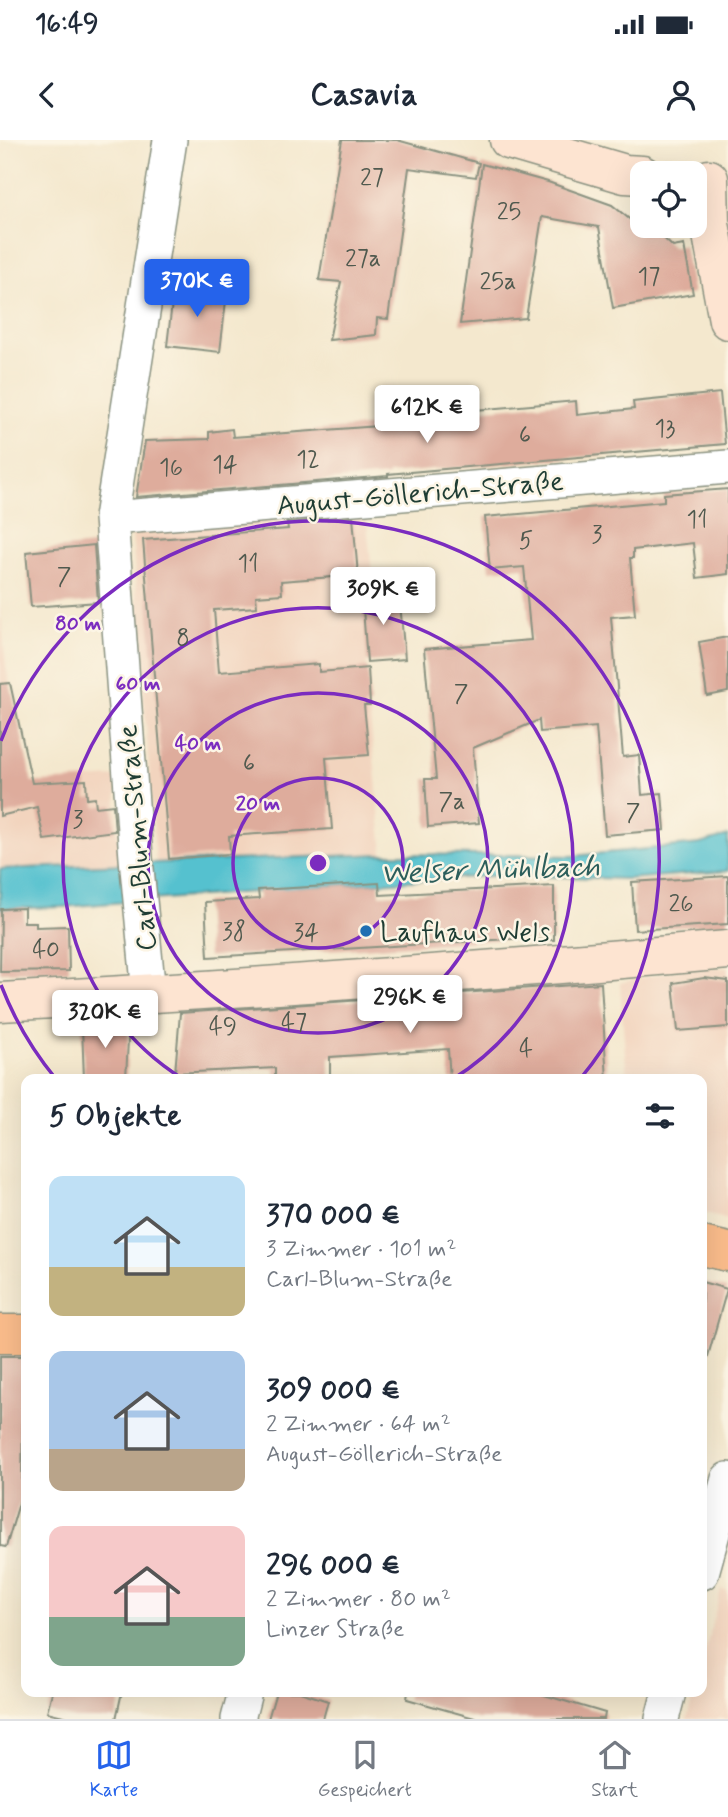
<!DOCTYPE html>
<html lang="de">
<meta charset="utf-8">
<style>
body{margin:0;font-family:Mynerve,sans-serif;background:#f2f2f3;color:#1f2937;height:100vh;display:flex;flex-direction:column;font-size:26px;white-space:nowrap}
*{box-sizing:border-box;margin:0}
p{font-size:23px;color:#747a83}
.icon{flex:none;width:38px;height:38px;fill:none;stroke:currentColor;stroke-width:2;stroke-linecap:round;stroke-linejoin:round}
.map{position:relative;flex:1;overflow:hidden}
.side{position:absolute;left:21px;top:934px;width:686px;height:623px;display:flex;flex-direction:column;background:#fff;border-radius:14px;box-shadow:0 7px 28px #0002}
.side>*{flex:none}
.buttons{position:absolute;left:630px;top:21px;display:grid;gap:14px}
.buttons a{display:grid;place-items:center;width:77px;height:77px;border-radius:14px;background:#fff;box-shadow:0 7px 28px #0002;font-size:35px}
.price{position:absolute;translate:-50% -60px;padding:0 16px;border-radius:7px;background:#fff;color:#222;font-size:23px;line-height:46px;filter:drop-shadow(0 2px 4px #0008)}
.price::after{content:'';position:absolute;left:50%;top:42px;width:21px;height:16px;margin-left:-10px;background:inherit;clip-path:polygon(0 0,100% 0,50% 100%)}
.price.active{background:#2563eb;color:#fff}
ul{padding:0;list-style:none}
li{display:flex;align-items:center;gap:21px;height:175px;padding:0 28px}
li span{display:grid;place-items:center;flex:none;width:196px;height:140px;border-radius:14px;color:#555}
li>.icon{margin-inline-start:auto}
span .icon{width:84px;height:84px;fill:#fffc;stroke-width:1}
li b{font-size:30px}
h2{display:flex;justify-content:space-between;align-items:center;height:84px;padding:0 28px;font-size:30px}
.status{display:flex;justify-content:space-between;align-items:center;height:49px;padding:0 35px;background:#fff;direction:ltr}
.status svg{height:19px;fill:currentColor}
header{display:flex;justify-content:space-between;align-items:center;height:91px;padding:0 28px;background:#fff;font-size:32px;font-weight:700}
.tab-bar{display:flex;justify-content:space-around;align-items:center;height:98px;border-top:2px solid #e0e1e3;background:#fff;font-size:19px;color:#747a83}
.tab-bar a{display:grid;justify-items:center;gap:4px}
.tab-bar .active{color:#2563eb}
.map>svg:first-child{display:block}
.built{fill:#f2d4be}
.water{fill:#55c1cf;stroke:#3a7f82;stroke-width:2}
.building{fill:#deac9c}
.lines{fill:none;stroke-linecap:round;stroke-linejoin:round}
.street-casing{stroke:#8a9281;stroke-width:36}
.secondary-casing{stroke:#8a9281;stroke-width:41}
.primary-casing{stroke:#8a9281;stroke-width:41}
.street{stroke:#fff;stroke-width:33}
.secondary{stroke:#fde4d1;stroke-width:38}
.primary{stroke:#fabc8b;stroke-width:38}
.ring{fill:none;stroke:#7b2cbf;stroke-width:3.5}
.poi-dot{fill:#1f6fb2;stroke:#fcf5e5;stroke-width:2.5}
.labels{text-anchor:middle;stroke-width:5;stroke-linejoin:round;paint-order:stroke}
.number-label{font-size:24px;fill:#4f594e}
.street-label{font-size:28px;fill:#1f3d34;stroke:#fcf5e5}
.poi-label{font-size:28px;fill:#1f3d34;stroke:#fcf5e5;text-anchor:start}
.water-label{font-size:30px;font-style:italic;fill:#2c5e5b;stroke:#fcf5e5}
.centre{fill:#7b2cbf;stroke:#fcf5e5;stroke-width:3.5}
.ring-label{font-size:21px;text-anchor:middle;font-weight:bold;fill:#7b2cbf;stroke:#fcf5e5;stroke-width:5;stroke-linejoin:round;paint-order:stroke}
</style>
<div class="status"><b>16:49</b><svg viewBox="0 0 49 12"><path d="M0 12V9h3v3zM5 12V6h3v6zM10 12V3h3v9zM15 12V0h3v12zM26 1h20v11H26zM47 4h2v5h-2z"/></svg></div>
<header><svg class="icon" aria-label="back" viewBox="0 0 24 24"><path d="M15 5l-7 7 7 7"/></svg>Casavia<svg class="icon" aria-label="person" viewBox="0 0 24 24"><circle cx="12" cy="8" r="4"/><path d="M4 21q1-7 8-7t8 7"/></svg></header>
<div class="map">
<svg width="728" height="1579" viewBox="0 0 728 1579">
<rect width="100%" height="100%" fill="#fcf5e5"/>
<filter id="ink" filterUnits="userSpaceOnUse"><feTurbulence type="fractalNoise" baseFrequency=".0143" numOctaves="2"/><feDisplacementMap in="SourceGraphic" scale="14" xChannelSelector="R" yChannelSelector="G"/><feConvolveMatrix kernelMatrix="1 2 1 2 8 2 1 2 1" color-interpolation-filters="sRGB"/></filter>
<filter id="wash" filterUnits="userSpaceOnUse"><feTurbulence type="fractalNoise" baseFrequency=".00686" numOctaves="4" result="noise"/><feDisplacementMap in="SourceGraphic" scale="28" xChannelSelector="R" yChannelSelector="G"/><feGaussianBlur stdDeviation="1.57" result="paint"/><feColorMatrix in="noise" values="0 0 0 0 0 0 0 0 0 0 0 0 0 0 0 0 0 1.4 0 .05"/><feComposite in="paint" operator="in"/></filter>
<g filter="url(#wash)">
<rect width="100%" height="100%" fill="#f4e8ce"/>
<!-- built -->
<path class="built" d="M366 374 374 454 362 456 370 576 383 714 156 723 132 392Z
M0 464 6 527 32 642 116 637 119 735 0 739Z
M686 828H728V1079L702 1072V940H627L620 843Z
M721 1449 728 1451V1579H687L694 1552H702V1523Z"/>
<!-- water -->
<path class="water" d="M728 696V731L627 739 507 735 343 745 62 767 0 769V729L383 714 573 716 700 704Z"/>
<g id="blocks">
<!-- building -->
<path class="building" d="M342 0H397L479 23 476 37 409 28 388 179 377 178 376 195 329 200 341 142 319 140Z
M482 24 548 42 612 65 633 82 658 93 673 107 684 105 693 154 613 168 599 87 542 77 526 178 460 184Z
M174 146 227 152 220 212 167 206Z
M720 253 725 304 388 334V336L136 357 145 301 209 299V292L232 289 233 297 418 283V275L576 261 577 275 634 269 633 262Z
M728 349V434L697 438 693 403 633 410V418H630L635 475 611 477 623 617 639 615 642 655 662 653 665 690 605 695 596 587 540 592 539 580 473 608 479 683 428 687 425 639H436L424 509 531 500 524 427 490 430 485 377 664 361V354Z
M353 377 358 435 281 441 282 454 256 456 257 467 214 470 219 532 319 524V532L368 528 370 565H364L369 615 326 618 332 689 229 696 230 714 169 719 143 400 288 389 287 383Z
M94 405 98 462 31 467 26 412Z
M399 452 405 519 367 522 362 455Z
M728 497V552L707 556 699 502Z
M10 543 32 643 86 640 87 659 95 658 96 667 113 665 115 691 44 700 37 667 0 676V544Z
M728 736V784L635 790 632 742Z
M379 743 380 755 554 746V800H528V798L208 817 205 762 259 759 258 750Z
M24 768V782H36V787L68 786 69 831 0 832 1 769Z
M704 838 728 841V887L678 891 673 843Z
M601 843 607 940H450L448 909 330 917V940H275V928L175 933 180 873Z
M129 882 126 937 84 939 82 886Z
M702 1142 727 1149 708 1216 702 1215Z
M0 1216H26V1268H23L22 1353 6 1407 0 1406Z
M52 1552H122L116 1579H75L47 1572Z
M276 1552H300L328 1561 323 1579H268Z
M408 1552H534L605 1573 604 1579H478L407 1559Z"/>
</g>
</g>
<g filter="url(#ink)">
<use href="#blocks" fill-opacity="0" stroke="#8a9281" stroke-width="2"/>
<g class="lines">
<!-- street casing -->
<g class="street-casing">
<path id="street" d="M111 378 728 327
M149 854 136 718 111 378 170 0
M702 1433 728 1339
M238 1579 245 1552
M662 1579 669 1552"/>
</g>
<!-- secondary casing -->
<g class="secondary-casing">
<path id="secondary" d="M509 0 625 34 642 35
M709 39 710 84 728 180
M0 862C243 849 486 831 728 810"/>
</g>
<!-- primary casing -->
<g class="primary-casing">
<path id="primary" d="M702 1106 728 1112
M0 1194H26"/>
</g>
<!-- street -->
<use href="#street" class="street"/>
<!-- secondary -->
<use href="#secondary" class="secondary"/>
<!-- primary -->
<use href="#primary" class="primary"/>
</g>
</g>
<!-- distance rings -->
<g class="ring">
<circle cx="318" cy="723" r="85"/>
<circle cx="318" cy="723" r="170"/>
<path d="M183 939A255 255 0 1 1 453 939"/>
<path d="M56 939A340 340 0 0 1 1 845M1 601A340 340 0 1 1 580 939"/>
</g>
<!-- markers -->
<circle class="poi-dot" cx="366" cy="791" r="7"/>
<g class="labels">
<!-- number labels -->
<g class="number-label">
<text x="372" y="45">27</text>
<text x="509" y="79">25</text>
<text x="363" y="126">27a</text>
<text x="649" y="144">17</text>
<text x="498" y="149">25a</text>
<text x="665" y="296">13</text>
<text x="525" y="302">6</text>
<text x="308" y="327">12</text>
<text x="225" y="332">14</text>
<text x="171" y="335">16</text>
<text x="697" y="387">11</text>
<text x="597" y="402">3</text>
<text x="526" y="408">5</text>
<text x="248" y="431">11</text>
<text x="64" y="444">7</text>
<text x="183" y="505">8</text>
<text x="461" y="561">7</text>
<text x="249" y="630">6</text>
<text x="452" y="669">7a</text>
<text x="633" y="680">7</text>
<text x="78" y="687">3</text>
<text x="681" y="771">26</text>
<text x="234" y="799">38</text>
<text x="306" y="800">34</text>
<text x="46" y="817">40</text>
<text x="294" y="890">47</text>
<text x="223" y="894">49</text>
<text x="526" y="916">4</text>
</g>
<!-- street labels -->
<g class="street-label">
<text transform="translate(420 352) rotate(-5)" y="10">August-Göllerich-Straße</text>
<text transform="translate(136 698) rotate(-95)" y="10">Carl-Blum-Straße</text>
</g>
<!-- poi labels -->
<g class="poi-label">
<text x="380" y="801">Laufhaus Wels</text>
</g>
<!-- water labels -->
<g class="water-label">
<text transform="translate(490 729) rotate(-2)" y="10">Welser Mühlbach</text>
</g>
</g>
<circle cx="318" cy="723" r="10" class="centre"/>
<g class="ring-label">
<text x="78" y="490">80 m</text>
<text x="138" y="550">60 m</text>
<text x="198" y="610">40 m</text>
<text x="258" y="670">20 m</text>
</g>
</svg>
<div class="buttons">
<a><svg class="icon" aria-label="locate" viewBox="0 0 24 24"><circle cx="12" cy="12" r="6"/><path d="M12 2v4M12 18v4M2 12h4M18 12h4"/></svg></a>
</div>
<b class="price active" style="left:197px;top:179px">370K €</b>
<b class="price" style="left:427px;top:305px">612K €</b>
<b class="price" style="left:383px;top:487px">309K €</b>
<b class="price" style="left:410px;top:895px">296K €</b>
<b class="price" style="left:105px;top:910px">320K €</b>
<section class="side">
<h2>5 Objekte<svg class="icon" aria-label="filters" viewBox="0 0 24 24"><path d="M4 7h16M4 17h16"/><circle cx="9" cy="7" r="2"/><circle cx="15" cy="17" r="2"/></svg></h2>
<ul>
<li><span style="background:linear-gradient(#bfe0f5 65%,#c2b280 0)"><svg class="icon" aria-label="home" viewBox="0 0 24 24"><path d="M3 11l9-7 9 7M6 9v11h12V9"/></svg></span><div><b>370 000 €</b><p>3 Zimmer · 101 m²</p><p>Carl-Blum-Straße</p></div></li>
<li><span style="background:linear-gradient(#a9c7e8 70%,#b9a48a 0)"><svg class="icon" aria-label="home" viewBox="0 0 24 24"><path d="M3 11l9-7 9 7M6 9v11h12V9"/></svg></span><div><b>309 000 €</b><p>2 Zimmer · 64 m²</p><p>August-Göllerich-Straße</p></div></li>
<li><span style="background:linear-gradient(#f6c9c9 65%,#7fa58c 0)"><svg class="icon" aria-label="home" viewBox="0 0 24 24"><path d="M3 11l9-7 9 7M6 9v11h12V9"/></svg></span><div><b>296 000 €</b><p>2 Zimmer · 80 m²</p><p>Linzer Straße</p></div></li>
</ul>
</section>
</div>
<nav class="tab-bar">
<a class="active"><svg class="icon" aria-label="map" viewBox="0 0 24 24"><path d="M3 6l6-2 6 2 6-2v14l-6 2-6-2-6 2zM9 4v14M15 6v14"/></svg>Karte</a>
<a><svg class="icon" aria-label="saved" viewBox="0 0 24 24"><path d="M7 4h10v16l-5-4-5 4z"/></svg>Gespeichert</a>
<a><svg class="icon" aria-label="home" viewBox="0 0 24 24"><path d="M3 11l9-7 9 7M6 9v11h12V9"/></svg>Start</a>
</nav>
